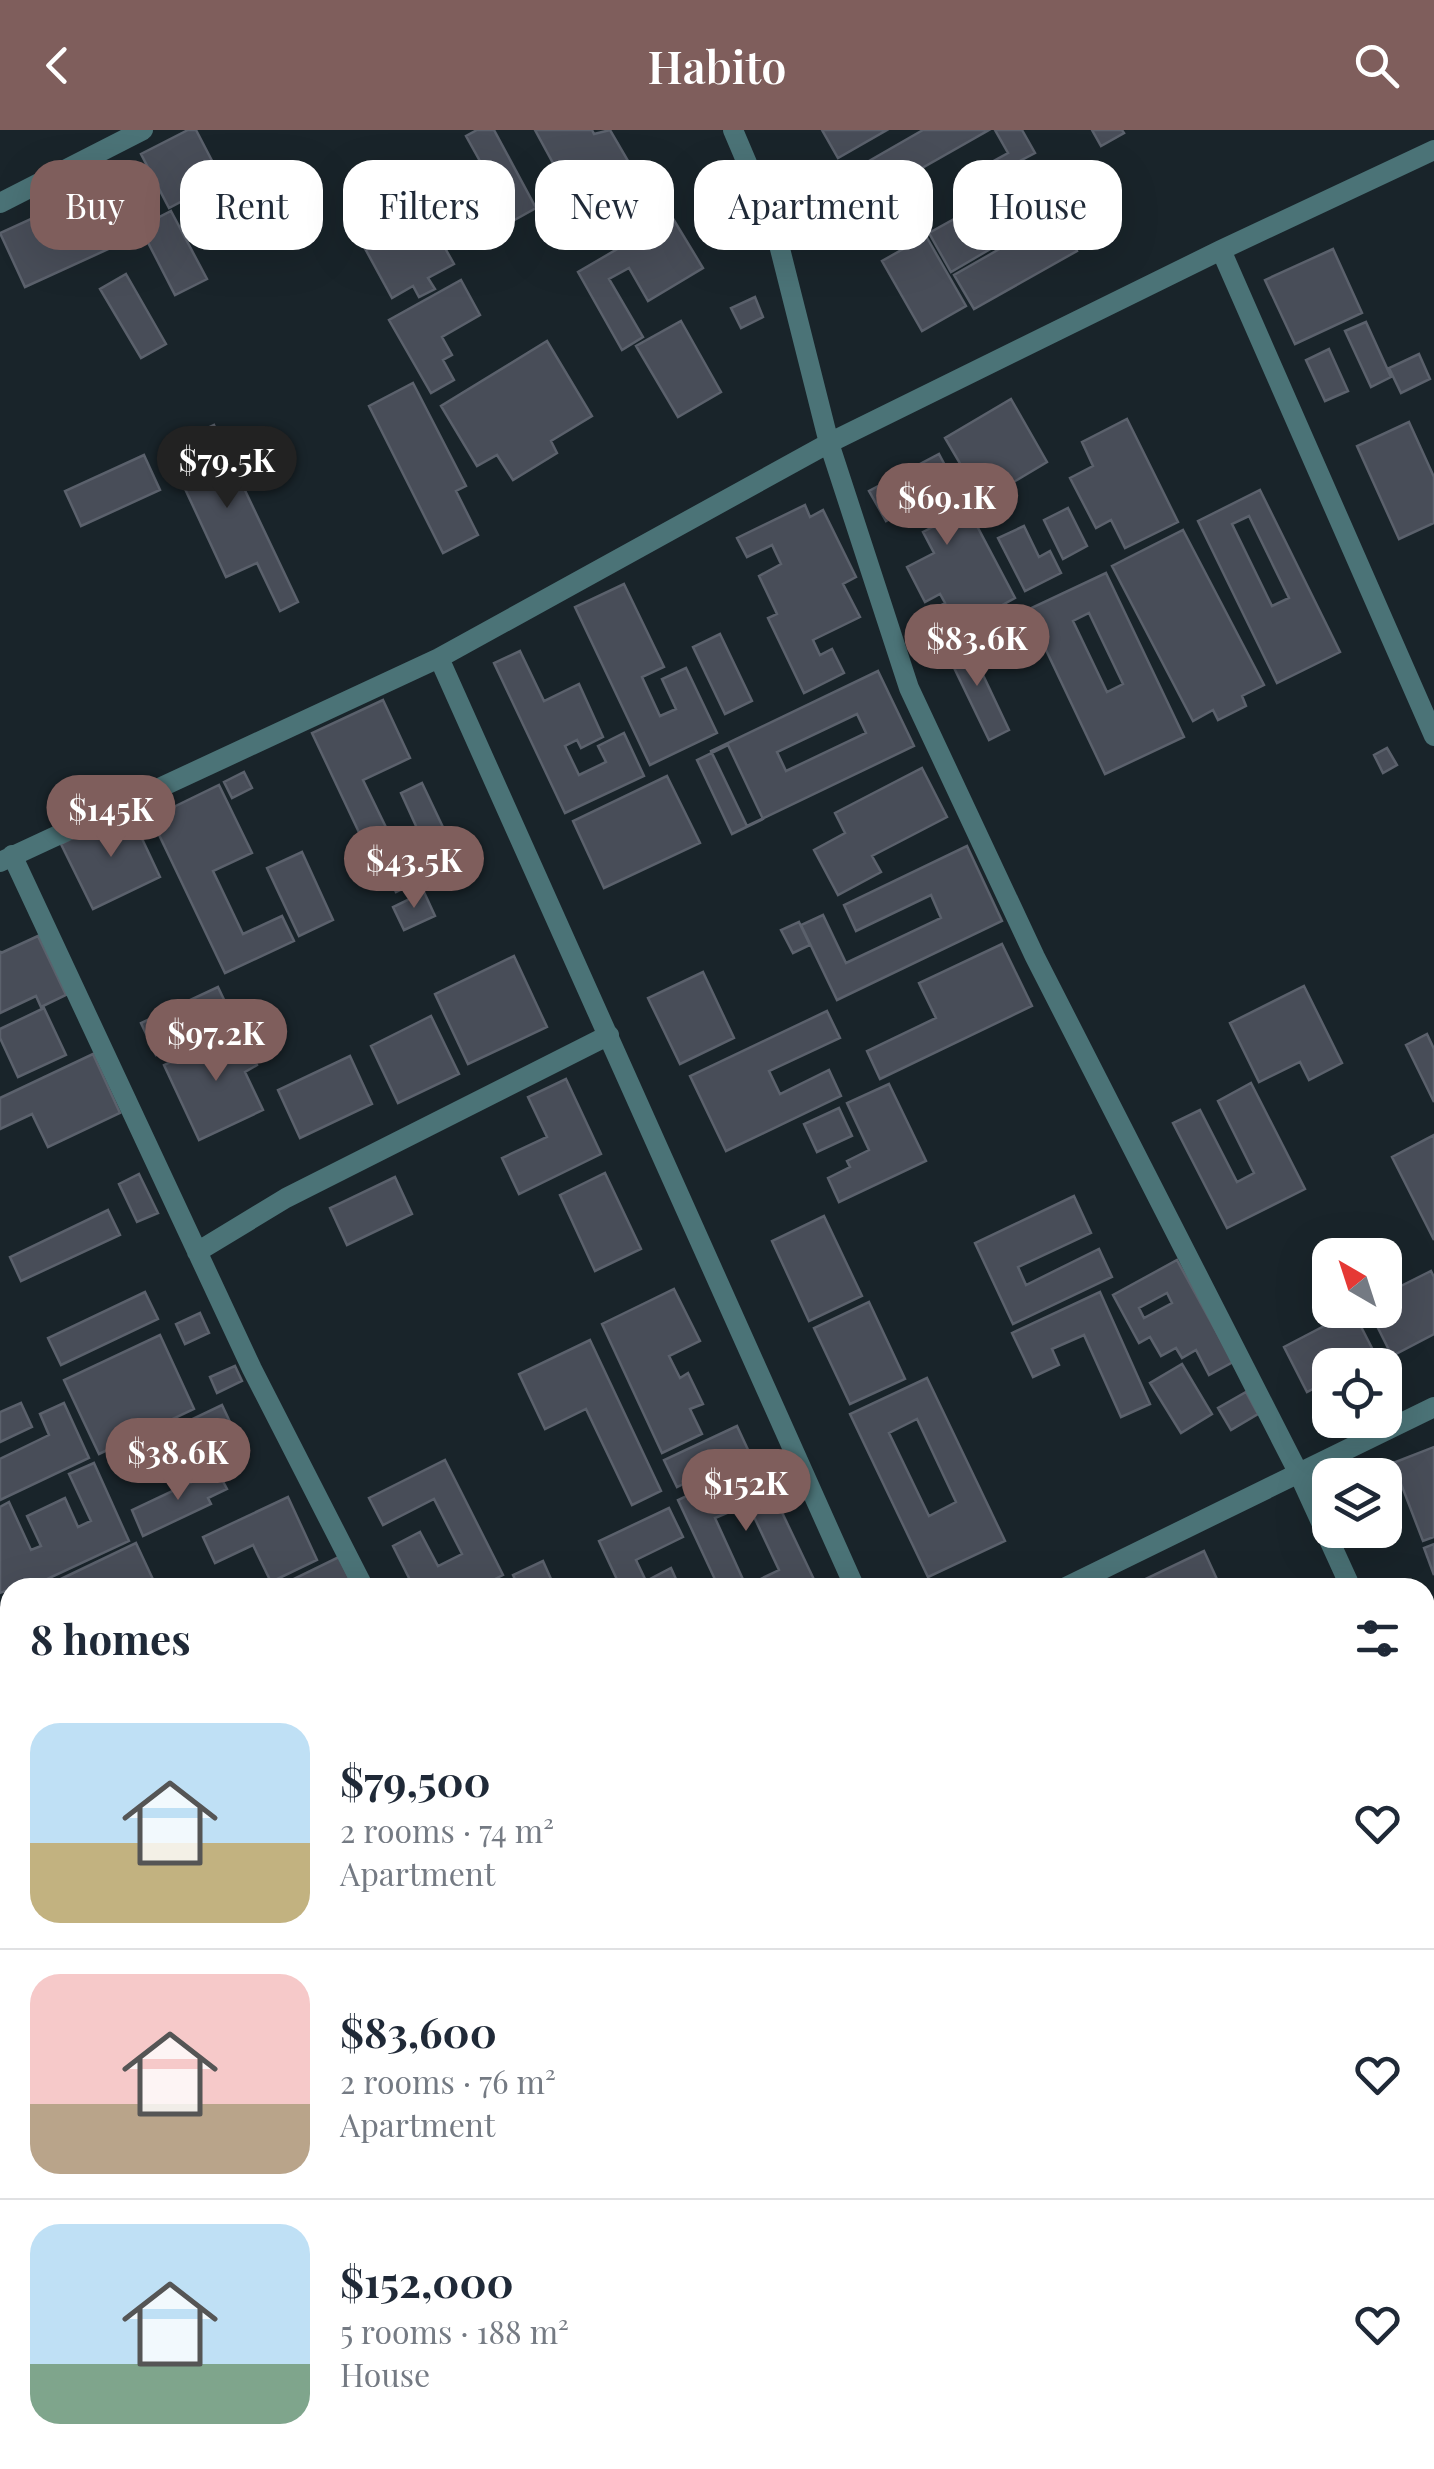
<!DOCTYPE html>
<meta charset="utf-8">
<style>
body{margin:0;font-family:"Playfair Display",serif;background:#f2f2f3;color:#1f2937;height:100vh;display:flex;flex-direction:column;font-size:38px;white-space:nowrap}
*{box-sizing:border-box;margin:0}
p{font-size:32px;color:#747a83}
.icon{flex:none;width:55px;height:55px;fill:none;stroke:currentColor;stroke-width:2;stroke-linecap:round;stroke-linejoin:round}
.map{position:relative;flex:1;overflow:hidden}
.side{position:absolute;left:0px;top:1448px;width:1435px;height:892px;display:flex;flex-direction:column;background:#fff;border-radius:30px 30px 0 0;box-shadow:0 10px 40px #0002}
.side>*{flex:none}
.hud{position:absolute;left:30px;top:30px;width:1375px;height:90px;display:flex;gap:20px}
.needle{width:65px;rotate:321deg}
.buttons{position:absolute;left:1312px;top:1108px;display:grid;gap:20px}
.buttons a{display:grid;place-items:center;width:90px;height:90px;border-radius:20px;background:#fff;box-shadow:0 10px 40px #0002;font-size:50px}
.price{position:absolute;translate:-50% -85px;padding:0 22px;border-radius:35px;background:#7f5e5c;color:#fff;font-size:32px;line-height:65px;filter:drop-shadow(0 2px 5px #0008)}
.price::after{content:'';position:absolute;left:50%;top:60px;width:30px;height:22px;margin-left:-15px;background:inherit;clip-path:polygon(0 0,100% 0,50% 100%)}
.price.selected{background:#222;color:#fff}
ul{padding:0;list-style:none}
li{display:flex;align-items:center;gap:30px;height:250px;padding:0 30px}
li+li{border-top:2px solid #e0e1e3}
li span{display:grid;place-items:center;flex:none;width:280px;height:200px;border-radius:30px;color:#555}
li>.icon{margin-inline-start:auto}
span .icon{width:120px;height:120px;fill:#fffc;stroke-width:1}
li b{font-size:42px}
h2{display:flex;justify-content:space-between;align-items:center;height:120px;padding:0 30px;font-size:42px}
.chip{padding:0 35px;border-radius:30px;background:#fff;box-shadow:0 10px 40px #0002;font-size:35px;line-height:90px}
.chip.selected{background:#7f5e5c;color:#fff}
header{display:flex;justify-content:space-between;align-items:center;height:130px;padding:0 30px;background:#7f5e5c;color:#fff;font-size:45px;font-weight:600}
.map>svg:first-child{display:block}
.building{fill:#484d58;stroke:#5b616c;stroke-width:2.5;fill-rule:evenodd}
.lines{fill:none;stroke-linecap:round;stroke-linejoin:round}
.minor{stroke:#4b7377;stroke-width:20}
</style>
<header><svg class="icon" aria-label="back" viewBox="0 0 24 24"><path d="M15 5l-7 7 7 7"/></svg>Habito<svg class="icon" aria-label="search" viewBox="0 0 24 24"><circle cx="10" cy="10" r="6"/><path d="M15 15l6 6"/></svg></header>
<div class="map">
<svg width="1434" height="2339" viewBox="0 0 1434 2339">
<rect width="100%" height="100%" fill="#19242a"/>
<!-- building -->
<path class="building" d="M188 0H196L222 50 169 78 141 24Z
M477 0H494L536 78 484 107 452 49 481 33 466 6Z
M535 0H592L594 4 610 0 631 36 572 68Z
M822 0H887L838 28Z
M923 0H989L887 58 893 71 865 86 843 46Z
M995 0H1022L1035 23 1018 32 1022 38 989 57 979 39 1008 23Z
M1092 0H1122L1124 3 1101 16Z
M101 57 126 111 25 157 0 103Z
M983 73 1004 111 951 142 929 103Z
M423 79 454 134 428 148 435 159 419 167 413 156 392 168 362 113Z
M171 81 207 149 175 165 140 97Z
M1057 86 1077 121 974 179 954 145Z
M672 87 703 138 648 171 629 138 609 149 643 207 622 220 578 142Z
M926 106 966 176 922 201 882 131Z
M1333 119 1362 183 1295 214 1265 150Z
M126 144 166 214 141 228 100 159Z
M461 150 480 185 442 207 452 225 443 230 454 250 431 263 389 190Z
M755 167 763 187 741 198 731 178Z
M681 191 721 262 678 287 636 216Z
M1366 192 1391 247 1371 257 1345 201Z
M547 211 592 286 551 311 557 323 513 350 497 325 477 336 441 276Z
M1329 219 1348 261 1325 271 1306 230Z
M1419 224 1430 249 1401 263 1389 238Z
M413 253 466 356 456 361 478 405 443 423 369 276Z
M1011 269 1047 332 982 371 945 308Z
M1127 289 1178 392 1125 418 1111 390 1096 398 1070 348 1093 336 1082 312Z
M1409 292 1434 347V393L1399 409 1357 316Z
M214 295 298 472 280 481 257 433 226 447 166 318Z
M939 324 1015 468 944 507 930 481 945 473 940 464 925 472 907 437 934 423 923 402 944 391 931 367 886 391 869 361Z
M144 325 160 360 81 396 65 361Z
M1260 360 1340 522 1277 553 1198 391ZM1249 386 1289 468 1272 476 1232 394Z
M805 375 810 387 823 380 856 447 843 454 860 487 813 510 820 525 832 519 844 543 804 563 768 488 777 484 759 446 781 434 772 415 747 427 737 408Z
M1068 378 1087 416 1063 429 1044 390Z
M1024 396 1039 427 1050 421 1061 443 1025 461 998 408Z
M1183 400 1264 555 1242 566 1246 576 1218 590 1213 580 1193 591 1112 436Z
M1106 443 1184 607 1105 644 1027 480ZM1089 483 1123 554 1107 562 1073 491Z
M624 454 664 537 642 547 660 586 676 579 662 549 686 538 717 603 650 635 575 477Z
M720 504 752 571 725 584 693 517Z
M966 509 1009 600 989 610 945 519Z
M520 521 544 571 579 554 603 607 581 618 577 610 565 616 579 645 606 632 598 616 624 603 644 646 565 683 494 533Z
M878 541 914 616 747 696 711 621ZM857 584 866 603 786 641 777 622Z
M383 570 410 628 363 650 398 722 374 734 312 603Z
M728 615 763 689 732 704 697 630Z
M1387 618 1397 635 1383 643 1374 625Z
M922 638 947 687 872 726 881 742 838 765 814 720 845 703 835 683Z
M244 642 252 658 232 668 224 652Z
M667 646 700 713 604 758 573 691Z
M422 653 459 731 396 762 384 738 426 718 401 663Z
M219 655 252 723 213 741 243 804 282 786 294 811 225 843 151 688Z
M129 681 160 747 93 779 61 714Z
M967 716 1002 791 837 870 801 795 823 785 846 833 941 788 931 765 856 801 844 775Z
M302 722 333 790 299 806 267 738Z
M424 762 435 786 404 800 393 777Z
M799 792 810 815 793 823 781 800Z
M38 806 66 865 41 877 36 866 0 883V821L1 823Z
M1002 814 1032 876 880 949 867 921 936 888 919 853Z
M514 826 547 897 468 934 435 864Z
M703 842 734 908 680 934 648 868Z
M1304 856 1342 933 1309 950 1300 932 1259 952 1230 893Z
M218 857 236 895 204 910 200 903 156 925 141 893Z
M44 878 66 925 18 947 0 908V899Z
M827 881 840 908 769 941 780 964 829 940 841 966 726 1021 690 946Z
M431 886 459 944 398 973 371 916Z
M240 899 257 935 245 942 263 980 199 1010 164 935Z
M1427 904 1434 919V972L1406 915Z
M93 924 120 983 48 1017 32 984 0 999V968Z
M350 926 372 974 300 1008 278 960Z
M566 949 601 1024 519 1064 502 1028 547 1007 528 967Z
M1251 953 1305 1059 1227 1098 1173 993 1200 980 1237 1052 1254 1043 1218 971Z
M889 954 926 1031 839 1072 828 1048 850 1037 847 1031 869 1020 847 973Z
M839 978 852 1006 817 1022 804 994Z
M1434 1005V1110L1392 1027Z
M605 1043 641 1119 595 1141 560 1065Z
M139 1044 158 1083 137 1092 119 1054Z
M395 1047 412 1084 347 1115 330 1078Z
M1074 1066 1091 1103 1018 1137 1026 1155 1099 1119 1112 1147 1013 1194 975 1113Z
M108 1080 120 1105 21 1151 10 1127Z
M824 1086 862 1166 809 1191 772 1111Z
M1177 1130 1233 1232 1209 1245 1196 1220 1182 1228 1176 1218 1161 1226 1150 1207 1139 1213 1113 1165ZM1167 1163 1172 1173 1144 1188 1139 1178Z
M1431 1141 1434 1147V1204L1392 1226 1369 1180H1385V1164Z
M674 1159 700 1211 669 1226 680 1248 688 1243 703 1274 690 1279 702 1304 662 1323 602 1194Z
M145 1162 158 1189 61 1235 48 1208Z
M1100 1162 1150 1274 1121 1287 1084 1205 1052 1219 1059 1235 1033 1247 1012 1203Z
M869 1172 905 1249 850 1274 814 1198Z
M1353 1181 1376 1226 1359 1235H1330V1250L1307 1262 1284 1217Z
M200 1183 209 1203 185 1214 176 1194Z
M160 1205 194 1279 99 1324 64 1250Z
M590 1210 661 1361 632 1375 586 1279 545 1299 519 1244Z
M1182 1234 1212 1284 1181 1303 1150 1253Z
M235 1236 242 1251 217 1263 210 1247Z
M927 1248 1005 1411 928 1447 850 1284ZM917 1289 956 1372 929 1386 889 1303Z
M1246 1262 1258 1284 1231 1300 1218 1278Z
M21 1273 32 1297 0 1312V1282Z
M64 1273 89 1328 0 1370V1329L49 1305 40 1284Z
M222 1275 237 1307 176 1335 161 1304Z
M737 1296 749 1322 677 1357 664 1330Z
M1434 1317V1407L1423 1411 1393 1333Z
M445 1330 503 1445 477 1458H414L393 1416 420 1402 438 1436 462 1424 434 1369 383 1395 369 1368Z
M758 1332 818 1458H719L678 1370ZM748 1374 779 1440 746 1456 715 1388Z
M94 1333 129 1411 28 1458H10L8 1467 5 1461 0 1463V1377L9 1372 31 1420 41 1416 27 1386 65 1368 78 1397 91 1391 69 1344Z
M217 1340 227 1359 208 1368 211 1374 143 1406 132 1380Z
M288 1367 317 1430 271 1452 253 1415 215 1433 203 1407Z
M669 1378 683 1407 636 1430 646 1451 671 1438 680 1458H621L599 1411Z
M136 1413 157 1458H42Z
M1434 1414V1445L1424 1418Z
M1204 1421 1221 1458H1135L1133 1455Z
M339 1427 354 1458H275Z
M543 1431 555 1458H519L513 1445Z
M10 1473V1560L0 1539V1478Z
M10 1790V1836L0 1815V1795Z
M10 1854V1901L0 1906V1858Z
M1434 1912V1946L1425 1950V1916Z
M1434 1951V1992L1425 1996V1956Z
M10 2004V2062L0 2067V2009Z
M1434 2005V2048L1425 2052V2009Z
M1425 2077 1429 2085 1434 2083V2108L1425 2112Z
M1434 2115V2161L1428 2163 1425 2156V2119Z
M10 2145V2172L0 2151Z
M1434 2212V2302L1425 2306V2216Z
M10 2244V2286L0 2264V2249Z
M38 2330H169L173 2339H42Z
M178 2330H213L216 2338 183 2339Z
M260 2330H367L348 2339H325L322 2333 310 2339H242Z
M372 2330H422L427 2339H377Z
M789 2330H839L818 2339H793Z
M1003 2330H1092L1070 2339H987Z
M1106 2330H1180L1183 2339H1085Z
M1296 2330H1368L1348 2339H1300Z"/>
<g class="lines">
<!-- minor -->
<path class="minor" d="M733 0 775 99 829 313 909 558 1035 827 1299 1344 1351 1458
M0 73 143 0
M1221 120 1434 606
M439 528 855 1458
M12 725 252 1239 364 1458
M0 732 439 528 829 313 1221 120 1434 20
M197 1122 286 1068 609 905
M1064 1458 1434 1277
M1425 1621 1434 1640
M0 1689 10 1710
M0 1980 10 1975
M737 2330 740 2339
M1219 2330 1223 2339
M576 2339 596 2330"/>
</g>
</svg>
<div class="buttons">
<a><svg class="needle" viewBox="-14 -14 28 28"><path d="M0-13l5 13h-10z" fill="#e53935"/><path d="M0 13l5-13h-10z" fill="#747a83"/></svg></a>
<a><svg class="icon" aria-label="locate" viewBox="0 0 24 24"><circle cx="12" cy="12" r="6"/><path d="M12 2v4M12 18v4M2 12h4M18 12h4"/></svg></a>
<a><svg class="icon" aria-label="layers" viewBox="0 0 24 24"><path d="M12 4l9 5-9 5-9-5zM3 14l9 5 9-5"/></svg></a>
</div>
<b class="price selected" style="left:227px;top:381px">$79.5K</b>
<b class="price" style="left:947px;top:418px">$69.1K</b>
<b class="price" style="left:977px;top:559px">$83.6K</b>
<b class="price" style="left:111px;top:730px">$145K</b>
<b class="price" style="left:414px;top:781px">$43.5K</b>
<b class="price" style="left:216px;top:954px">$97.2K</b>
<b class="price" style="left:178px;top:1373px">$38.6K</b>
<b class="price" style="left:746px;top:1404px">$152K</b>
<div class="hud">
<a class="chip selected">Buy</a>
<a class="chip">Rent</a>
<a class="chip">Filters</a>
<a class="chip">New</a>
<a class="chip">Apartment</a>
<a class="chip">House</a>
</div>
<section class="side">
<h2>8 homes<svg class="icon" aria-label="filters" viewBox="0 0 24 24"><path d="M4 7h16M4 17h16"/><circle cx="9" cy="7" r="2"/><circle cx="15" cy="17" r="2"/></svg></h2>
<ul>
<li><span style="background:linear-gradient(#bfe0f5 60%,#c2b280 0)"><svg class="icon" aria-label="home" viewBox="0 0 24 24"><path d="M3 11l9-7 9 7M6 9v11h12V9"/></svg></span><div><b>$79,500</b><p>2 rooms · 74 m²</p><p>Apartment</p></div><svg class="icon" aria-label="heart" viewBox="0 0 24 24"><path d="M12 20l-8-8c-3-5 5-10 8-4 3-6 11-1 8 4z"/></svg></li>
<li><span style="background:linear-gradient(#f6c9c9 65%,#b9a48a 0)"><svg class="icon" aria-label="home" viewBox="0 0 24 24"><path d="M3 11l9-7 9 7M6 9v11h12V9"/></svg></span><div><b>$83,600</b><p>2 rooms · 76 m²</p><p>Apartment</p></div><svg class="icon" aria-label="heart" viewBox="0 0 24 24"><path d="M12 20l-8-8c-3-5 5-10 8-4 3-6 11-1 8 4z"/></svg></li>
<li><span style="background:linear-gradient(#bfe0f5 70%,#7fa58c 0)"><svg class="icon" aria-label="home" viewBox="0 0 24 24"><path d="M3 11l9-7 9 7M6 9v11h12V9"/></svg></span><div><b>$152,000</b><p>5 rooms · 188 m²</p><p>House</p></div><svg class="icon" aria-label="heart" viewBox="0 0 24 24"><path d="M12 20l-8-8c-3-5 5-10 8-4 3-6 11-1 8 4z"/></svg></li>
</ul>
</section>
</div>
